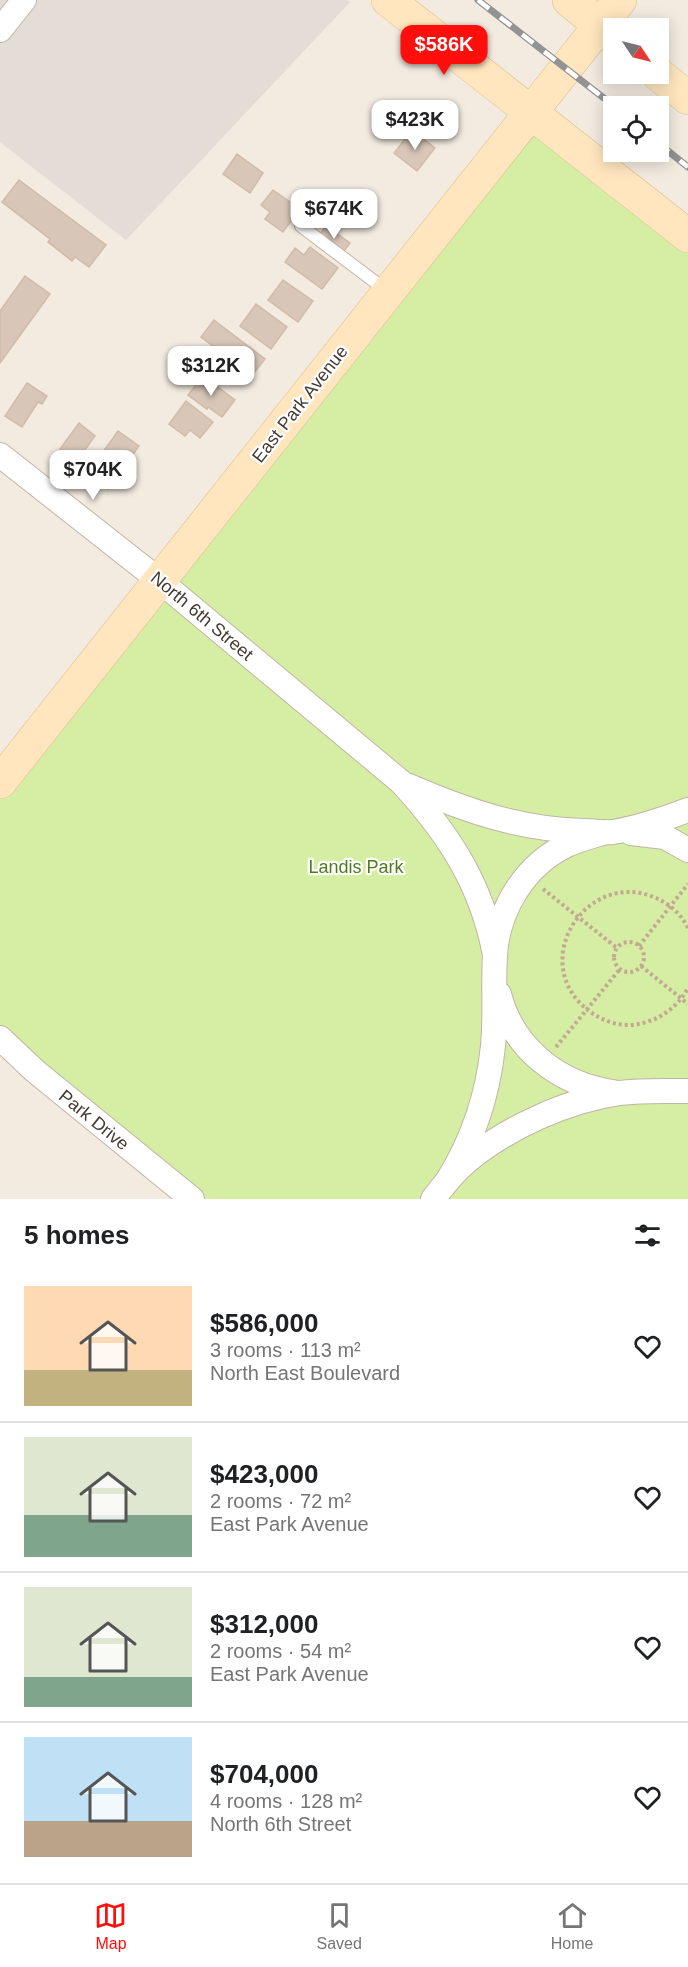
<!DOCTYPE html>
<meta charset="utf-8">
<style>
body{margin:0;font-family:Helvetica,sans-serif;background:#f2f2f2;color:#202124;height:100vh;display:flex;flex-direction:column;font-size:22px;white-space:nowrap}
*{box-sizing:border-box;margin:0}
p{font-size:20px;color:#757577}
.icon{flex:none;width:33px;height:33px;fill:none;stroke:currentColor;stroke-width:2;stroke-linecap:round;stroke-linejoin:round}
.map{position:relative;height:1199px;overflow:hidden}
.sheet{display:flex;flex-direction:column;background:#fff;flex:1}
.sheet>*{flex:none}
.needle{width:39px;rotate:125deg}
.fabs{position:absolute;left:603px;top:18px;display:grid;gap:12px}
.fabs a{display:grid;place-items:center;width:66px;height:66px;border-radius:0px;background:#fff;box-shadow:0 3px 15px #0003;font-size:30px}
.price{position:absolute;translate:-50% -51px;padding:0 14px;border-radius:12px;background:#fff;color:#222;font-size:20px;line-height:39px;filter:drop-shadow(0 2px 3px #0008)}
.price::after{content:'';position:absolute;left:50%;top:36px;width:18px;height:14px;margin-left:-9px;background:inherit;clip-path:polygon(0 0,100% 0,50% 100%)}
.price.selected{background:#ff0e0b;color:#fff}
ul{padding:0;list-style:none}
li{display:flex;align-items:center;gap:18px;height:150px;padding:0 24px}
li+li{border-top:2px solid #e0e0e0}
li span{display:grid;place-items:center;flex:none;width:168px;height:120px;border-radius:0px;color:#555}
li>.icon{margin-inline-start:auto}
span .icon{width:72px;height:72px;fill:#fffc;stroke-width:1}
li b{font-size:26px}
h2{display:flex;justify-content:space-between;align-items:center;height:72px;padding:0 24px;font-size:26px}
.tabs{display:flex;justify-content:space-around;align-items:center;height:84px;border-top:2px solid #e0e0e0;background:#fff;font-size:16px;color:#757577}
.tabs a{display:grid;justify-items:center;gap:3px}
.tabs .selected{color:#ff0e0b}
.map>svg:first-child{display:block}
.industrial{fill:#e4dcd6}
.green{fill:#d6eda4}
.building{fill:#d8c7b8;stroke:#d1bba7;stroke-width:1.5}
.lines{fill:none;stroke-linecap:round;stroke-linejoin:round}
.service-casing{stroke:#c1b4a5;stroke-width:14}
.minor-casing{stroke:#c1b4a5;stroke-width:26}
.secondary-casing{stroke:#dbbc8c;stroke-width:34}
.path{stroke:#c2aa92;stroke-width:4;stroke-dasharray:3 3;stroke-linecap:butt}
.service{stroke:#fff;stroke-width:12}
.minor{stroke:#fff;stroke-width:24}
.secondary{stroke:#ffe6be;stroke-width:33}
.rail-casing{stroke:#939393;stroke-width:7}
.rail{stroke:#fff;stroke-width:4.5;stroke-dasharray:14;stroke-linecap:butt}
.labels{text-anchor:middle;stroke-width:4.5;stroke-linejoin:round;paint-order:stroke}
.street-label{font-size:18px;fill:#443a31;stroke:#fff}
.park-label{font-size:18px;fill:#4f7b1f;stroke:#fff}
</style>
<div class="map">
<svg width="688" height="1199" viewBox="0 0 688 1199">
<rect width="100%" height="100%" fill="#f3ebe0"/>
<!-- industrial -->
<path class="industrial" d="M0 0H347L350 2 126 240 0 142Z"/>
<!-- green -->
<path class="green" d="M531 111 688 236V1199H192L0 1037V783Z"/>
<!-- building -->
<path class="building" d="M412 130 435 148 417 171 394 153Z
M237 154 263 173 250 193 223 174Z
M19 180 106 245 89 267 75 257 72 261 48 242 50 239 2 202Z
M273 190 300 209 283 232 265 219 270 212 261 205Z
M326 226 350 243 341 255 317 238Z
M310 247 338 268 322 289 285 262 295 248 304 255Z
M25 276 50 294 0 363V311Z
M283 280 313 301 298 322 268 300Z
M256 304 287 327 271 349 240 326Z
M214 320 265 359 246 383 208 354 214 347 201 337Z
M203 376 235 400 222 417 208 407 207 409 188 395Z
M27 383 47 396 42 404 38 402 22 427 5 416Z
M186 401 213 422 200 438 190 430 185 436 169 424Z
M79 423 95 436 77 461 60 449Z
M118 431 139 446 108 489 87 474Z"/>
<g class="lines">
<!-- service casing -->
<g class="service-casing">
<path id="service" d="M301 226 387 291"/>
</g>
<!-- minor casing -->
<g class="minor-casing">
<path id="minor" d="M0 30 24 0
M0 455 160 581 401 782C449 834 482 885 495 955
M409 786C467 811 522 830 585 831 595 831 604 833 613 832 639 828 664 819 688 810
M631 833 665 837 688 850
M499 994C513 1049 559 1084 613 1092
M0 1038 35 1071 192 1199
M448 1180C474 1138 488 1095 493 1046 496 1016 493 985 495 955 498 909 525 865 567 845 580 839 593 836 606 832
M433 1199C443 1186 454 1172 466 1162 506 1128 568 1100 619 1093 642 1090 666 1091 688 1091"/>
</g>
<!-- secondary casing -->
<g class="secondary-casing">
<path id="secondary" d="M388 0 688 236
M569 0 614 37
M658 74 688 98
M0 782 620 0"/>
</g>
<!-- path -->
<path class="path" d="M543 889 617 948
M688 928C680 912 667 902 651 896 588 873 533 954 580 1003 593 1016 610 1025 629 1025 654 1024 676 1010 688 988
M614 957a15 15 0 1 1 30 0a15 15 0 1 1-30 0Z
M639 946 688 884
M641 966 688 1004
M556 1047 620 969"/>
<!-- service -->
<use href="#service" class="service"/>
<!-- minor -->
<use href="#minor" class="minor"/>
<!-- secondary -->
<use href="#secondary" class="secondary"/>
<!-- rail casing -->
<g class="rail-casing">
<path id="rail" d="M478 0 614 106
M658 143 688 167"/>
</g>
<!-- rail -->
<use href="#rail" class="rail"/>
</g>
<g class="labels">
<!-- street labels -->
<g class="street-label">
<text transform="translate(300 404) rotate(-52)" y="6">East Park Avenue</text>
<text transform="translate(202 616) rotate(40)" y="6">North 6th Street</text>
<text transform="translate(94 1120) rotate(39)" y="6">Park Drive</text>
</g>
<!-- park labels -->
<g class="park-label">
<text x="356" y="873">Landis Park</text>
</g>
</g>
</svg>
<div class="fabs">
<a><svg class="needle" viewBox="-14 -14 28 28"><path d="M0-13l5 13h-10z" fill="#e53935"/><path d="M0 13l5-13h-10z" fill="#757577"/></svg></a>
<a><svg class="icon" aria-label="locate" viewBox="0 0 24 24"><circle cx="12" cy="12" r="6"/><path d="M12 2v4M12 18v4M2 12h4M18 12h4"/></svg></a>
</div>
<b class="price selected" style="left:444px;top:76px">$586K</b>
<b class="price" style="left:415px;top:151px">$423K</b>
<b class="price" style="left:334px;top:240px">$674K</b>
<b class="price" style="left:211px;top:397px">$312K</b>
<b class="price" style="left:93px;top:501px">$704K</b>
</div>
<section class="sheet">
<h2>5 homes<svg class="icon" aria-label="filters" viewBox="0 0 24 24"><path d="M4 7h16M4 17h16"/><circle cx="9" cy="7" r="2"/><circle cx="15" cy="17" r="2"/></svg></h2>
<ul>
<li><span style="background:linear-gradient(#ffd9b3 70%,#c2b280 0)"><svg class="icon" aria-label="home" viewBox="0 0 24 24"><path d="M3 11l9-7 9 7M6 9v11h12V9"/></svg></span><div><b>$586,000</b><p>3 rooms · 113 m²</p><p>North East Boulevard</p></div><svg class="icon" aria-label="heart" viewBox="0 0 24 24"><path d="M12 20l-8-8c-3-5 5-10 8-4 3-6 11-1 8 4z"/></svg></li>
<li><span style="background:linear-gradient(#dfe7d0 65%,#7fa58c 0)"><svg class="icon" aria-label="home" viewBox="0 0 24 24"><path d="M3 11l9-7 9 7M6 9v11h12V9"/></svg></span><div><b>$423,000</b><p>2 rooms · 72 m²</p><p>East Park Avenue</p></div><svg class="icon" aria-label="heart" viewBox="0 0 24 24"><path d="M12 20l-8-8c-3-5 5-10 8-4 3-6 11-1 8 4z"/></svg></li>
<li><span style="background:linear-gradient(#dfe7d0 75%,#7fa58c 0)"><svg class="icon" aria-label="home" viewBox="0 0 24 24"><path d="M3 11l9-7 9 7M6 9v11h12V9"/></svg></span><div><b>$312,000</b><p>2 rooms · 54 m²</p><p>East Park Avenue</p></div><svg class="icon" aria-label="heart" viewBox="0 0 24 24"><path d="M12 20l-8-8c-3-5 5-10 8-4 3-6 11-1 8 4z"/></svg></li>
<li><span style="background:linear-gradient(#bfe0f5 70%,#b9a48a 0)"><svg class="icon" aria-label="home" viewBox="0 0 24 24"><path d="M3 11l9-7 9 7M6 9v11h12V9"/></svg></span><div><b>$704,000</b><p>4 rooms · 128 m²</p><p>North 6th Street</p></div><svg class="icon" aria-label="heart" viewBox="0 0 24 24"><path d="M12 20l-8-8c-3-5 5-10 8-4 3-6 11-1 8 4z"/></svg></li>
</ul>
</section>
<nav class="tabs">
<a class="selected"><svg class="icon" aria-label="map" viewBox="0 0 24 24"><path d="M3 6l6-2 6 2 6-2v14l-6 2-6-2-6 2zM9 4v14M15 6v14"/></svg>Map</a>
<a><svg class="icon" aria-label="saved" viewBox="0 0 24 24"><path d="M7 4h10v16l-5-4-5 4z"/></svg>Saved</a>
<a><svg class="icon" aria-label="home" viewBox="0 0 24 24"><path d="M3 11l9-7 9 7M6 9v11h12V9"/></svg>Home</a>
</nav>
